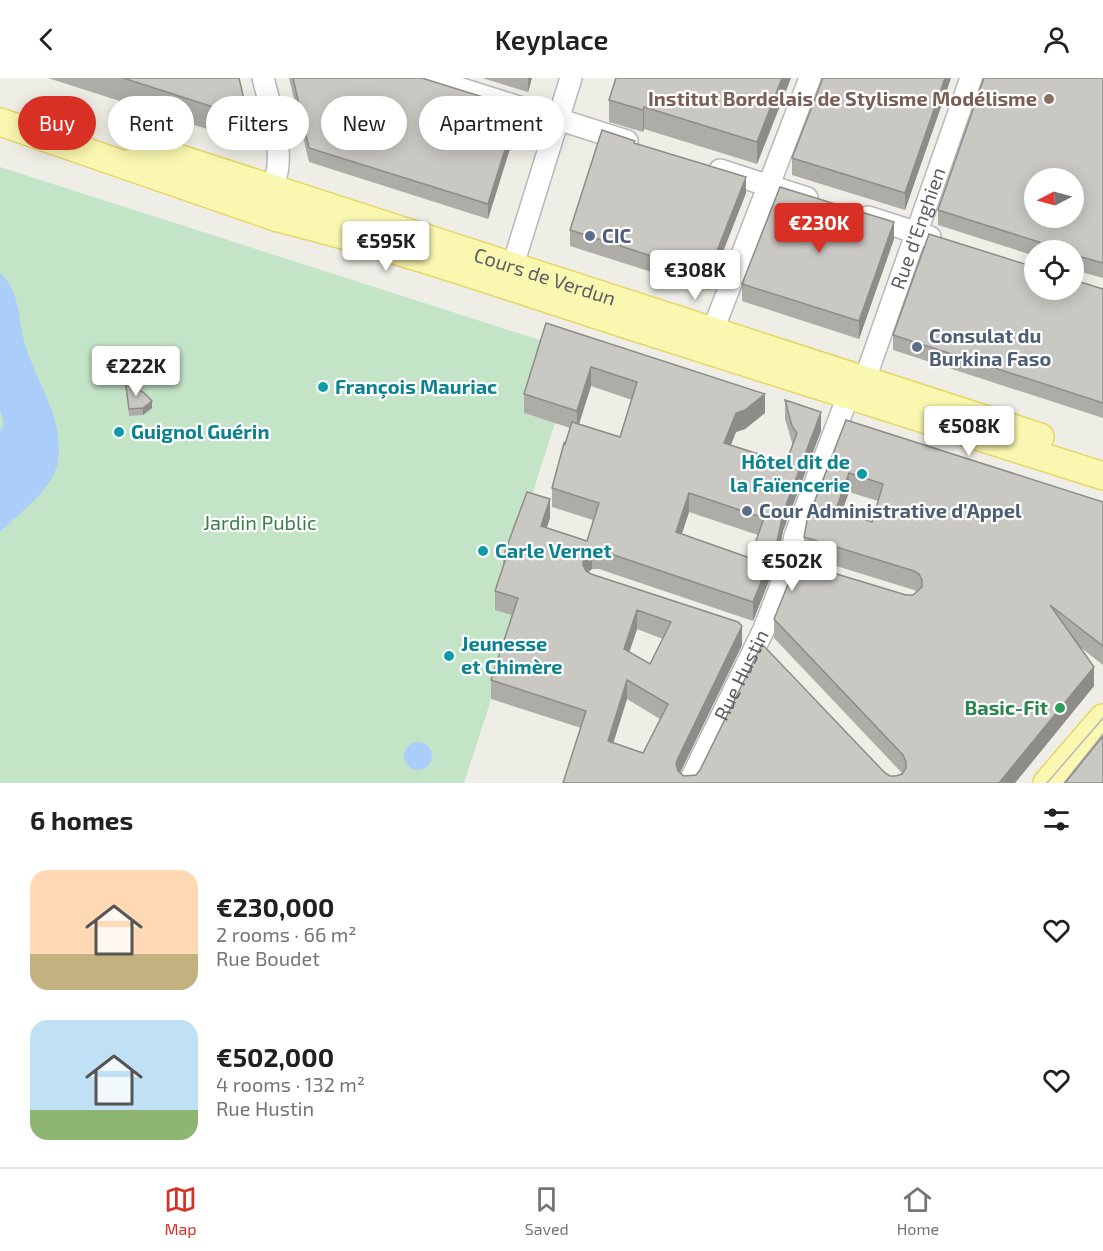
<!DOCTYPE html>
<meta charset="utf-8">
<style>
body{margin:0;font-family:"Exo 2",sans-serif;background:#f2f2f2;color:#202124;height:100vh;display:flex;flex-direction:column;font-size:22px;white-space:nowrap}
*{box-sizing:border-box;margin:0}
p{font-size:20px;color:#757577}
.icon{flex:none;width:33px;height:33px;fill:none;stroke:currentColor;stroke-width:2;stroke-linecap:round;stroke-linejoin:round}
.map{position:relative;height:705px;overflow:hidden}
.side{display:flex;flex-direction:column;background:#fff;flex:1}
.side>*{flex:none}
.banner{position:absolute;left:18px;top:18px;width:600px;height:54px;display:flex;gap:12px}
.needle{width:39px;rotate:264deg}
.buttons{position:absolute;left:1024px;top:90px;display:grid;gap:12px}
.buttons a{display:grid;place-items:center;width:60px;height:60px;border-radius:50%;background:#fff;box-shadow:0 3px 15px #0003;font-size:30px}
.price{position:absolute;translate:-50% -51px;padding:0 14px;border-radius:6px;background:#fff;color:#222;font-size:20px;line-height:39px;filter:drop-shadow(0 2px 3px #0008)}
.price::after{content:'';position:absolute;left:50%;top:36px;width:18px;height:14px;margin-left:-9px;background:inherit;clip-path:polygon(0 0,100% 0,50% 100%)}
.price.active{background:#d93025;color:#fff}
ul{padding:0;list-style:none}
li{display:flex;align-items:center;gap:18px;height:150px;padding:0 30px}
li span{display:grid;place-items:center;flex:none;width:168px;height:120px;border-radius:18px;color:#555}
li>.icon{margin-inline-start:auto}
span .icon{width:72px;height:72px;fill:#fffc;stroke-width:1}
li b{font-size:26px}
h2{display:flex;justify-content:space-between;align-items:center;height:72px;padding:0 30px;font-size:26px}
.tag{padding:0 21px;border-radius:27px;background:#fff;box-shadow:0 3px 15px #0003;font-size:21px;line-height:54px}
.tag.active{background:#d93025;color:#fff}
header{display:flex;justify-content:space-between;align-items:center;height:78px;padding:0 30px;background:#fff;font-size:27px;font-weight:600}
.dock{display:flex;justify-content:space-around;align-items:center;height:84px;border-top:2px solid #e0e0e0;background:#fff;font-size:16px;color:#757577}
.dock a{display:grid;justify-items:center;gap:3px}
.dock .active{color:#d93025}
.map>svg:first-child{display:block}
.green{fill:#c4e4c8}
.water{fill:#abcdfa}
.lines{fill:none;stroke-linecap:round;stroke-linejoin:round}
.minor-casing{stroke:#b6b7bc;stroke-width:24}
.major-casing{stroke:#e8d565;stroke-width:30}
.minor{stroke:#fff;stroke-width:21}
.major{stroke:#faf8b0;stroke-width:27}
.tram{stroke:#b6b7b7;stroke-width:1.5}
.wall{fill:#aeaca7;fill-rule:evenodd}
.shaded-wall{fill:#8d8c88}
.building{fill:#cac8c2;stroke:#8d8c88;stroke-width:1.5;fill-rule:evenodd}
.education-dot{fill:#8d6e63;stroke:#fff;stroke-width:2}
.service-dot{fill:#5c6f8a;stroke:#fff;stroke-width:2}
.culture-dot{fill:#0f9aa8;stroke:#fff;stroke-width:2}
.leisure-dot{fill:#2e9e5b;stroke:#fff;stroke-width:2}
.labels{text-anchor:middle;stroke-width:4.5;stroke-linejoin:round;paint-order:stroke}
.education-label{font-size:20px;font-weight:bold;fill:#785e54;stroke:#fff;text-anchor:end}
.street-label{font-size:20px;fill:#5d6065;stroke:#fff}
.service-label{font-size:20px;font-weight:bold;fill:#4e5e75;stroke:#fff;text-anchor:start}
.culture-label{font-size:20px;font-weight:bold;fill:#0d838f;stroke:#fff;text-anchor:start}
.park-label{font-size:20px;fill:#3a8046;stroke:#fff}
.leisure-label{font-size:20px;font-weight:bold;fill:#27864d;stroke:#fff;text-anchor:end}
</style>
<header><svg class="icon" aria-label="back" viewBox="0 0 24 24"><path d="M15 5l-7 7 7 7"/></svg>Keyplace<svg class="icon" aria-label="person" viewBox="0 0 24 24"><circle cx="12" cy="8" r="4"/><path d="M4 21q1-7 8-7t8 7"/></svg></header>
<div class="map">
<svg width="1103" height="705" viewBox="0 0 1103 705">
<rect width="100%" height="100%" fill="#efeee6"/>
<!-- green -->
<path class="green" d="M0 89 546 264 526 336 555 345 527 433 550 440 464 705H0Z"/>
<!-- water -->
<path class="water" d="M0 195C18 209 19 239 23 259 30 288 47 314 55 342 58 356 61 373 57 388 48 416 20 434 0 454V353C6 346 3 341 0 333Z
M404 678a14 14 0 1 1 28 0a14 14 0 1 1-28 0Z"/>
<g class="lines">
<!-- minor casing -->
<g class="minor-casing">
<g id="minor">
<path d="M427 0 627 63"/>
<path d="M720 92 807 120"/>
<path d="M258 114C297 110 269 24 263 0"/>
<path d="M868 139 930 159"/>
<path d="M508 203 571 0"/>
<path d="M713 252 810 0"/>
<path id="s1" d="M689 705 764 551 789 487 795 458 848 318 865 301 971 0"/>
</g>
</g>
<!-- major casing -->
<g class="major-casing">
<g id="major">
<path d="M0 44 278 140C404 171 527 215 650 254 801 303 952 349 1103 398"/>
<path id="s2" d="M126 87 159 74 1040 359"/>
<path d="M1047 705 1103 640"/>
</g>
</g>
<!-- minor -->
<use href="#minor" class="minor"/>
<!-- major -->
<use href="#major" class="major"/>
<!-- tram -->
<path class="tram" d="M1047 705 1103 640
M1064 705 1103 656"/>
</g>
<!-- wall -->
<path class="wall" d="M48 0H239L246 55 238 61Z
M289 0H422L518 45 488 141 309 84Z
M482 0H532L528 14Z
M616 0H791L757 86 644 51 643 54 609 44V22Z
M951 0 905 132 792 97V80Z
M1103 0V200L1074 192V172H1035V178L938 147V132Z
M635 65 746 115 708 212 570 168V152Z
M894 161 859 261 742 223V206Z
M1103 211V340L893 272V257L1035 212Z
M546 245 765 335 745 351 736 354 731 367 786 385 793 368 785 341V322L821 353 783 453 777 483 753 543 599 491H592L588 494 742 567 680 694 684 698 885 695 890 698H896L902 695 774 560V541L906 517H913L917 514 914 512 804 478V459L846 342 1103 424V587L1080 569 1094 608 1015 705H563L581 650 491 621V602L512 537 495 532V513L503 488V479L550 440 546 450 587 463 593 442 552 429V410L570 350 524 335V316ZM591 308 632 322 620 359 579 346ZM849 414 878 423 872 444 842 433ZM689 434 758 457 750 480 682 456ZM637 551 663 561 650 586 629 574ZM627 621 660 641 643 675 613 665Z
M125 301 152 330 143 337 129 338Z"/>
<!-- shaded-wall -->
<path class="shaded-wall" d="M528 0H532L528 14Z
M782 0H791L757 86V64Z
M945 0H951L905 132V115Z
M644 29V51L643 54V32Z
M246 30V55L238 61V37Z
M518 30V45L488 141V126Z
M746 99V115L708 212V196Z
M894 144V161L859 261V243Z
M591 289V308L577 352V333Z
M765 316V335L745 351 736 354 724 384V365L736 335Z
M152 323V330L143 337V330Z
M821 334V353L783 453 777 483 753 543V524L783 435Z
M849 395V414L836 450V431Z
M689 415V434L676 473V454Z
M550 421V440L541 467V448Z
M592 472V491L583 498V480Z
M637 532V551L624 590V571Z
M742 548V567L678 699 676 686 678 680Z
M1094 589V608L1015 705H999Z
M627 602V621L608 682V663Z"/>
<!-- building -->
<path class="building" d="M123 0H239L246 30 238 37Z
M293 0H422L518 30 488 126 309 70Z
M616 0H782L757 64 644 29 643 32 609 22Z
M823 0H945L905 115 792 80Z
M984 0H1103V185L1074 177V172H1046L1045 168 1039 164 938 132ZM1035 100H1074V140H1035Z
M602 52 635 63 634 65 746 99 708 196 570 152Z
M780 109 894 144 859 243 742 206Z
M929 156 1031 188H1035V212H1074V202L1103 211V325L893 257Z
M546 245 765 316 745 332 736 335 724 365 786 385 797 355 792 348 785 322 821 334 783 435 777 464 753 524 599 472H592L583 480V487L586 493 591 496 738 544 742 548 678 680 676 686 678 693 684 698 696 697 700 692 762 566 885 695 890 698H896L902 696 906 690V684L903 677 774 541 797 484 906 517H913L922 509V502L919 496 914 493 804 459 807 443 846 342 1103 424V568L1050 527 1094 589 999 705H563L586 633 491 602 518 520 495 513 506 480 503 479 527 414 550 421 541 448 587 463 599 425 552 410 564 365 565 366 572 344 620 359 637 304 591 289 577 333 524 316ZM849 395 883 406 872 444 836 431ZM689 415 764 440 750 480 676 454ZM637 532 671 544 650 586 624 571ZM627 602 668 626 643 675 608 663Z
M125 301 144 315 152 323 143 330 129 331Z
M1103 658V705H1065Z"/>
<!-- markers -->
<circle class="education-dot" cx="1049" cy="21" r="6"/>
<g class="service-dot">
<circle cx="590" cy="158" r="6"/>
<circle cx="917" cy="269" r="6"/>
<circle cx="747" cy="433" r="6"/>
</g>
<g class="culture-dot">
<circle cx="323" cy="309" r="6"/>
<circle cx="119" cy="354" r="6"/>
<circle cx="862" cy="396" r="6"/>
<circle cx="483" cy="473" r="6"/>
<circle cx="449" cy="578" r="6"/>
</g>
<circle class="leisure-dot" cx="1060" cy="630" r="6"/>
<g class="labels">
<!-- education labels -->
<g class="education-label">
<text x="1037" y="28">Institut Bordelais de Stylisme Modélisme</text>
</g>
<!-- street labels -->
<g class="street-label">
<text dy="7" stroke="none"><textPath href="#s1" startOffset="603">Rue d'Enghien</textPath></text>
<text dy="7" stroke="none"><textPath href="#s2" startOffset="441">Cours de Verdun</textPath></text>
<text dy="7" stroke="none"><textPath href="#s1" startOffset="120">Rue Hustin</textPath></text>
</g>
<!-- service labels -->
<g class="service-label">
<text x="602" y="165">CIC</text>
<text x="929" y="265">Consulat du<tspan x="929" dy="23">Burkina Faso</tspan></text>
<text x="759" y="440">Cour Administrative d'Appel</text>
</g>
<!-- culture labels -->
<g class="culture-label">
<text x="335" y="316">François Mauriac</text>
<text x="131" y="361">Guignol Guérin</text>
<text x="850" y="391" text-anchor="end">Hôtel dit de<tspan x="850" dy="23">la Faïencerie</tspan></text>
<text x="495" y="480">Carle Vernet</text>
<text x="461" y="573">Jeunesse<tspan x="461" dy="23">et Chimère</tspan></text>
</g>
<!-- park labels -->
<g class="park-label">
<text x="260" y="452">Jardin Public</text>
</g>
<!-- leisure labels -->
<g class="leisure-label">
<text x="1048" y="637">Basic-Fit</text>
</g>
</g>
</svg>
<div class="buttons">
<a><svg class="needle" viewBox="-14 -14 28 28"><path d="M0-13l5 13h-10z" fill="#e53935"/><path d="M0 13l5-13h-10z" fill="#757577"/></svg></a>
<a><svg class="icon" aria-label="locate" viewBox="0 0 24 24"><circle cx="12" cy="12" r="6"/><path d="M12 2v4M12 18v4M2 12h4M18 12h4"/></svg></a>
</div>
<b class="price active" style="left:819px;top:176px">€230K</b>
<b class="price" style="left:386px;top:194px">€595K</b>
<b class="price" style="left:695px;top:223px">€308K</b>
<b class="price" style="left:136px;top:319px">€222K</b>
<b class="price" style="left:969px;top:379px">€508K</b>
<b class="price" style="left:792px;top:514px">€502K</b>
<div class="banner">
<a class="tag active">Buy</a>
<a class="tag">Rent</a>
<a class="tag">Filters</a>
<a class="tag">New</a>
<a class="tag">Apartment</a>
</div>
</div>
<section class="side">
<h2>6 homes<svg class="icon" aria-label="filters" viewBox="0 0 24 24"><path d="M4 7h16M4 17h16"/><circle cx="9" cy="7" r="2"/><circle cx="15" cy="17" r="2"/></svg></h2>
<ul>
<li><span style="background:linear-gradient(#ffd9b3 70%,#c2b280 0)"><svg class="icon" aria-label="home" viewBox="0 0 24 24"><path d="M3 11l9-7 9 7M6 9v11h12V9"/></svg></span><div><b>€230,000</b><p>2 rooms · 66 m²</p><p>Rue Boudet</p></div><svg class="icon" aria-label="heart" viewBox="0 0 24 24"><path d="M12 20l-8-8c-3-5 5-10 8-4 3-6 11-1 8 4z"/></svg></li>
<li><span style="background:linear-gradient(#bfe0f5 75%,#8fb573 0)"><svg class="icon" aria-label="home" viewBox="0 0 24 24"><path d="M3 11l9-7 9 7M6 9v11h12V9"/></svg></span><div><b>€502,000</b><p>4 rooms · 132 m²</p><p>Rue Hustin</p></div><svg class="icon" aria-label="heart" viewBox="0 0 24 24"><path d="M12 20l-8-8c-3-5 5-10 8-4 3-6 11-1 8 4z"/></svg></li>
</ul>
</section>
<nav class="dock">
<a class="active"><svg class="icon" aria-label="map" viewBox="0 0 24 24"><path d="M3 6l6-2 6 2 6-2v14l-6 2-6-2-6 2zM9 4v14M15 6v14"/></svg>Map</a>
<a><svg class="icon" aria-label="saved" viewBox="0 0 24 24"><path d="M7 4h10v16l-5-4-5 4z"/></svg>Saved</a>
<a><svg class="icon" aria-label="home" viewBox="0 0 24 24"><path d="M3 11l9-7 9 7M6 9v11h12V9"/></svg>Home</a>
</nav>
